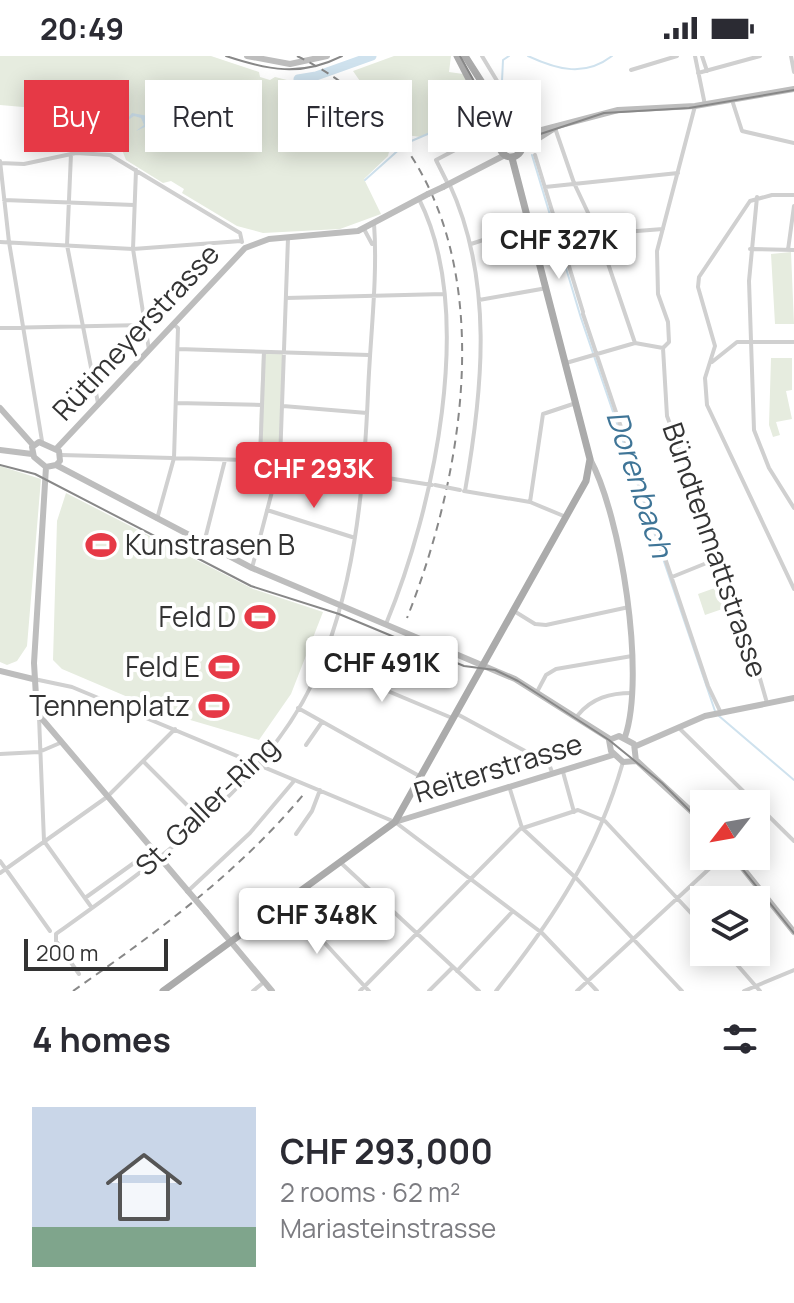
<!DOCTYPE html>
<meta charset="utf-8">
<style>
body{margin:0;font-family:Manrope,sans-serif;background:#f2f2f3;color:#2b2b33;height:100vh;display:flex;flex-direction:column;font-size:30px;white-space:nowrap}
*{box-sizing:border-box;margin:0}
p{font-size:26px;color:#7c7c81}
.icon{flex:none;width:44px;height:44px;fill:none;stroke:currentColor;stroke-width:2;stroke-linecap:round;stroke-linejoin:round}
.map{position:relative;height:935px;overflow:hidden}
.side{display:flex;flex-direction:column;background:#fff;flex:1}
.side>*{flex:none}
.guide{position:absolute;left:24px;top:24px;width:746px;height:72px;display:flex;gap:16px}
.needle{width:52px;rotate:239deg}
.buttons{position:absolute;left:690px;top:734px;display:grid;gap:16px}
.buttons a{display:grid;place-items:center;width:80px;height:80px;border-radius:0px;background:#fff;box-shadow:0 4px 20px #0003;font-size:40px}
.scale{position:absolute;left:24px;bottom:20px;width:144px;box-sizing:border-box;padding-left:8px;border:4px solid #333;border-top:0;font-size:22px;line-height:28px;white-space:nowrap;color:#333;-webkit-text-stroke:6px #fff;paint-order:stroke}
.price{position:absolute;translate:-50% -68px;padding:0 18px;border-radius:8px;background:#fff;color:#222;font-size:26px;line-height:52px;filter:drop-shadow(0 2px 4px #0008)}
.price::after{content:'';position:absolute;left:50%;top:48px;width:24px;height:18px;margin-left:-12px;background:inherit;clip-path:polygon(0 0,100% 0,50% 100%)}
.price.active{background:#e63946;color:#fff}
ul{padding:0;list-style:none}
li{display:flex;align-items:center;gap:24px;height:200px;padding:0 32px}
li span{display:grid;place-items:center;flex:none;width:224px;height:160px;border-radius:0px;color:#555}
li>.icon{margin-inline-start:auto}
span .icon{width:96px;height:96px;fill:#fffc;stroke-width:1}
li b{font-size:34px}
h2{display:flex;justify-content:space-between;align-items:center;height:96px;padding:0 32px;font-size:34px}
.chip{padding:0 28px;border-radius:0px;background:#fff;box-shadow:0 4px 20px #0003;font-size:28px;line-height:72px}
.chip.active{background:#e63946;color:#fff}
.status{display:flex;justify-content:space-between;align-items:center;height:56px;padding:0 40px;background:#fff;direction:ltr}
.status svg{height:22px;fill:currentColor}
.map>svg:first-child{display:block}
.green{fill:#e6ecdf}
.water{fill:#cfe2ee}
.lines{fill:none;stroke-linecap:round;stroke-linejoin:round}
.stream{stroke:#cfe2ee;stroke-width:2}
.river{stroke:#cfe2ee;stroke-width:9}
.street{stroke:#d0d0d0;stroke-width:4}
.secondary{stroke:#bdbdbd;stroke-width:6}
.primary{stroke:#ababab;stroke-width:7}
.tram{stroke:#888;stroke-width:2}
.rail{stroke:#888;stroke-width:2;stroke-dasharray:8 6;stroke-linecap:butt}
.street-bridge{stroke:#d0d0d0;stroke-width:4}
.secondary-bridge{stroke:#bdbdbd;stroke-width:6}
.labels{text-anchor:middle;stroke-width:8;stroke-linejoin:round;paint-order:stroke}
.street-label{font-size:28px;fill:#333;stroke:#fff}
.poi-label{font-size:28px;fill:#333;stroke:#fff;text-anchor:end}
.water-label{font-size:30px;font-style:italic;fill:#3f7597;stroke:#fff}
</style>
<div class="status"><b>20:49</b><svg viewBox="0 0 49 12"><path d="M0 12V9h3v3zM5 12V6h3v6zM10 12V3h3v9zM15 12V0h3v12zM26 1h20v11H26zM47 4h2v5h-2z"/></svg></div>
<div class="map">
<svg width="794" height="935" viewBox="0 0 794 935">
<rect width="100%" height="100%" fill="#fff"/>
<!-- green -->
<path class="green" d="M0 0H211L259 16 260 21 270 24 275 21 311 30 326 29 349 43 362 28 353 15 394 0H451L449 16 463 18 474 40 470 42 476 56 472 58 473 62 421 81 406 79 365 32 355 47 393 79 388 82 391 87 388 100 364 123 381 158 340 173 263 177 237 170 182 137 184 133 171 125 163 127 126 104 119 86 58 54 0 49Z
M791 196 794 268H775L771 198Z
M262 296 283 297 280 404 258 403Z
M771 302H792V334L786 335 792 363 776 366 780 379 773 381 769 369Z
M0 410 41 423 27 590 17 605 7 609 0 606Z
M66 437 253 533 323 556 291 638 259 684 163 656 62 613 53 604 57 465Z
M726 528 734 549 705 559 698 538Z"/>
<!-- water -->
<path class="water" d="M166 46 181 53 178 63 173 66 185 77 181 86 153 81 158 73 166 71 168 66 163 58 146 64 145 71 136 75 144 69 141 62 134 60 125 66 132 57 148 60 152 50H163Z"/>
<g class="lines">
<!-- stream -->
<path class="stream" d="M528 0C558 14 585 21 612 0
M502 25 503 4 509 0
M409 86 430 77
M532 99 581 262 715 655
M365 124 403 90
M719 660 794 724"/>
<!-- river -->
<path class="river" d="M298 23 316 20 372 0"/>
<!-- street -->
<path class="street" d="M482 0 529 78
M695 0 705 49
M702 0 707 15
M791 0 794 16
M631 14 677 0
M698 17 760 0
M498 26 495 33 506 38
M732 44 742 75 794 87
M555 72 574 127 598 178 635 287
M71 98 67 189 98 347
M535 99 583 256
M0 105 9 186 42 385
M0 107 24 108 76 97 110 99 240 177 242 186
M136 114 133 193 149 294
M449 127C494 224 483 333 465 435
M448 128 436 104 476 83
M545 131 678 117
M794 139H772L750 145 699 221 698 231 715 290 705 322 707 349 794 533
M757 141 749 225 754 374 769 412 794 452
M4 144 134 149
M364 173 372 188
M598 178 663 173
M0 186 133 193 241 185
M471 188 529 169
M750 193 794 194
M788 194 794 150
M286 242 444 238
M479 244 547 232
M583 258 708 630 721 657
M0 272 144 269
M663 292 667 360 744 567 767 647
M178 293 369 299
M712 306 737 286H794
M566 307 635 287 663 292 669 286 668 266 658 238 657 195 695 50
M176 347 262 349
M283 350 367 357
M61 399 280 405 432 429
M260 404 264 296
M464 435 530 446 566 461
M530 446 543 358 576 347
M267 454 352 481
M157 463 174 402 178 272 173 268
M204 487 225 404
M252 512 280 405 288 182
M672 521 719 502
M514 555 535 568 546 569 629 551
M386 568C433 455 477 258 419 143
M321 607 452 662
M34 623 72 631 395 766 542 877 597 935
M538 634 546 619 556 613 632 600
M298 652 421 721
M457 658 549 708 552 716
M578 659C592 642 610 637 632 637
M39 661 44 785 92 852
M679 672 794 785
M306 689 322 666
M0 698 39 696 60 687
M143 705 202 764
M563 716 574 756
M509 730 522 772 577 823 682 935
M296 778 312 755 320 734
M0 805 50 875
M341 807 479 935
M0 817 107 741 175 673
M188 835 250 777 294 725
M85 842 152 794
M287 846 369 935
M320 883 373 837
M726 896 760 935
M457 915 513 855
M79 918 56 885V878C148 812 263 732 313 626 354 540 364 432 368 337 370 282 378 222 374 167
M253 935 264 926
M360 935 520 773 578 754 605 765 704 871
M429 935 453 911
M496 935C554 862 597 797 623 706
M577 935 723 800
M744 935 794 914"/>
<!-- secondary -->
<path class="secondary" d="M247 0 290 8 327 0
M519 80 618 54 695 50 794 33
M520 94 555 72
M443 131 503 100
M0 352 33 389
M39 386 59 395 60 405 56 409 46 411 34 401 32 391Z
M57 392 245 192 269 183 358 175 428 138
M0 394 32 398
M590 403C621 460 646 619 625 681
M56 409 252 512 515 623 610 683
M46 411 34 607 37 657 188 835
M0 615 33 623
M619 680 634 688 636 705 623 706 611 695 609 684Z
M636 690 705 660 794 642
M637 705 704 767
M395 766 613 699
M733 800 794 876
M206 856 272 935"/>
<!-- primary -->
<path class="primary" d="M457 0 502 87
M465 0 515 78
M500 90a11 11 0 1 1 22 0a11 11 0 1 1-22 0Z
M163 935 395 766 586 425 590 403 512 102"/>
<!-- tram -->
<path class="tram" d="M226 0C268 14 301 21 342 0
M460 0 503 77 516 86 604 57 689 52 794 34
M0 409 35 418 251 530 339 558 464 610 495 614 518 625 609 684 662 727 704 769
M732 800 794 877"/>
<!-- rail -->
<path class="rail" d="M297 0C511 105 481 375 407 562
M73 935C157 876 237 818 303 739"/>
<!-- street-bridge -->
<path class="street-bridge" d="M435 429 460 434"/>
<!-- secondary-bridge -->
<path class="secondary-bridge" d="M428 138 443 131
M188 835 206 856"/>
</g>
<!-- icons -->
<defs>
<g id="stadium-bare" transform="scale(2.4)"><path d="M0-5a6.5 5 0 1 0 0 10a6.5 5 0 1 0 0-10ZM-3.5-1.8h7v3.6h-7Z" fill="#e63946" stroke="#fff" stroke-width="2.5" paint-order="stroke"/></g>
</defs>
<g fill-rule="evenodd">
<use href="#stadium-bare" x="101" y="489"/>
<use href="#stadium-bare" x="260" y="561"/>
<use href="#stadium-bare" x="224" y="611"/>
<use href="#stadium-bare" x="214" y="650"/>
</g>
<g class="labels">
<!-- street labels -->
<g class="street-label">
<text transform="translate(136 276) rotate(-47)" y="10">Rütimeyerstrasse</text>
<text transform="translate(715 494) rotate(71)" y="10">Bündtenmattstrasse</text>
<text transform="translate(498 712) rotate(-17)" y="10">Reiterstrasse</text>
<text transform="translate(207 750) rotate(-44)" y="10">St. Galler-Ring</text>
</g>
<!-- poi labels -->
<g class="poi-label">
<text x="125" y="499" text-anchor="start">Kunstrasen B</text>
<text x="236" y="571">Feld D</text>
<text x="200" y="621">Feld E</text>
<text x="190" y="660">Tennenplatz</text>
</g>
<!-- water labels -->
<g class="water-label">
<text transform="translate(639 428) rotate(72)" y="10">Dorenbach</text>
</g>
</g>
</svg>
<div class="buttons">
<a><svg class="needle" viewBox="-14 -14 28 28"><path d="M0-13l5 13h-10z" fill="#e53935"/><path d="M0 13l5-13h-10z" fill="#7c7c81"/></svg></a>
<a><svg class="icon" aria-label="layers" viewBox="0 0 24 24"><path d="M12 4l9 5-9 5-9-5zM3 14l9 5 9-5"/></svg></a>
</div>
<div class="scale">200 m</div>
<b class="price" style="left:559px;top:225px">CHF 327K</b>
<b class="price active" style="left:314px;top:454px">CHF 293K</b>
<b class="price" style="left:382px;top:648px">CHF 491K</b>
<b class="price" style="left:317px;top:900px">CHF 348K</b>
<div class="guide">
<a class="chip active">Buy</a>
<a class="chip">Rent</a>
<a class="chip">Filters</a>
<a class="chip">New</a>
</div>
</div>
<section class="side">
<h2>4 homes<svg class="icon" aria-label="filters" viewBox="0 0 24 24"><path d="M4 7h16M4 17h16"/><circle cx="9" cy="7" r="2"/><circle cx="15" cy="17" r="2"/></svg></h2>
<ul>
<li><span style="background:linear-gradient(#c9d6e8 75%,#7fa58c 0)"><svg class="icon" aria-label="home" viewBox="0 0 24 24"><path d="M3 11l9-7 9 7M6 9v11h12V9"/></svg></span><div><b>CHF 293,000</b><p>2 rooms · 62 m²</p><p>Mariasteinstrasse</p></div></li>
</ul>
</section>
